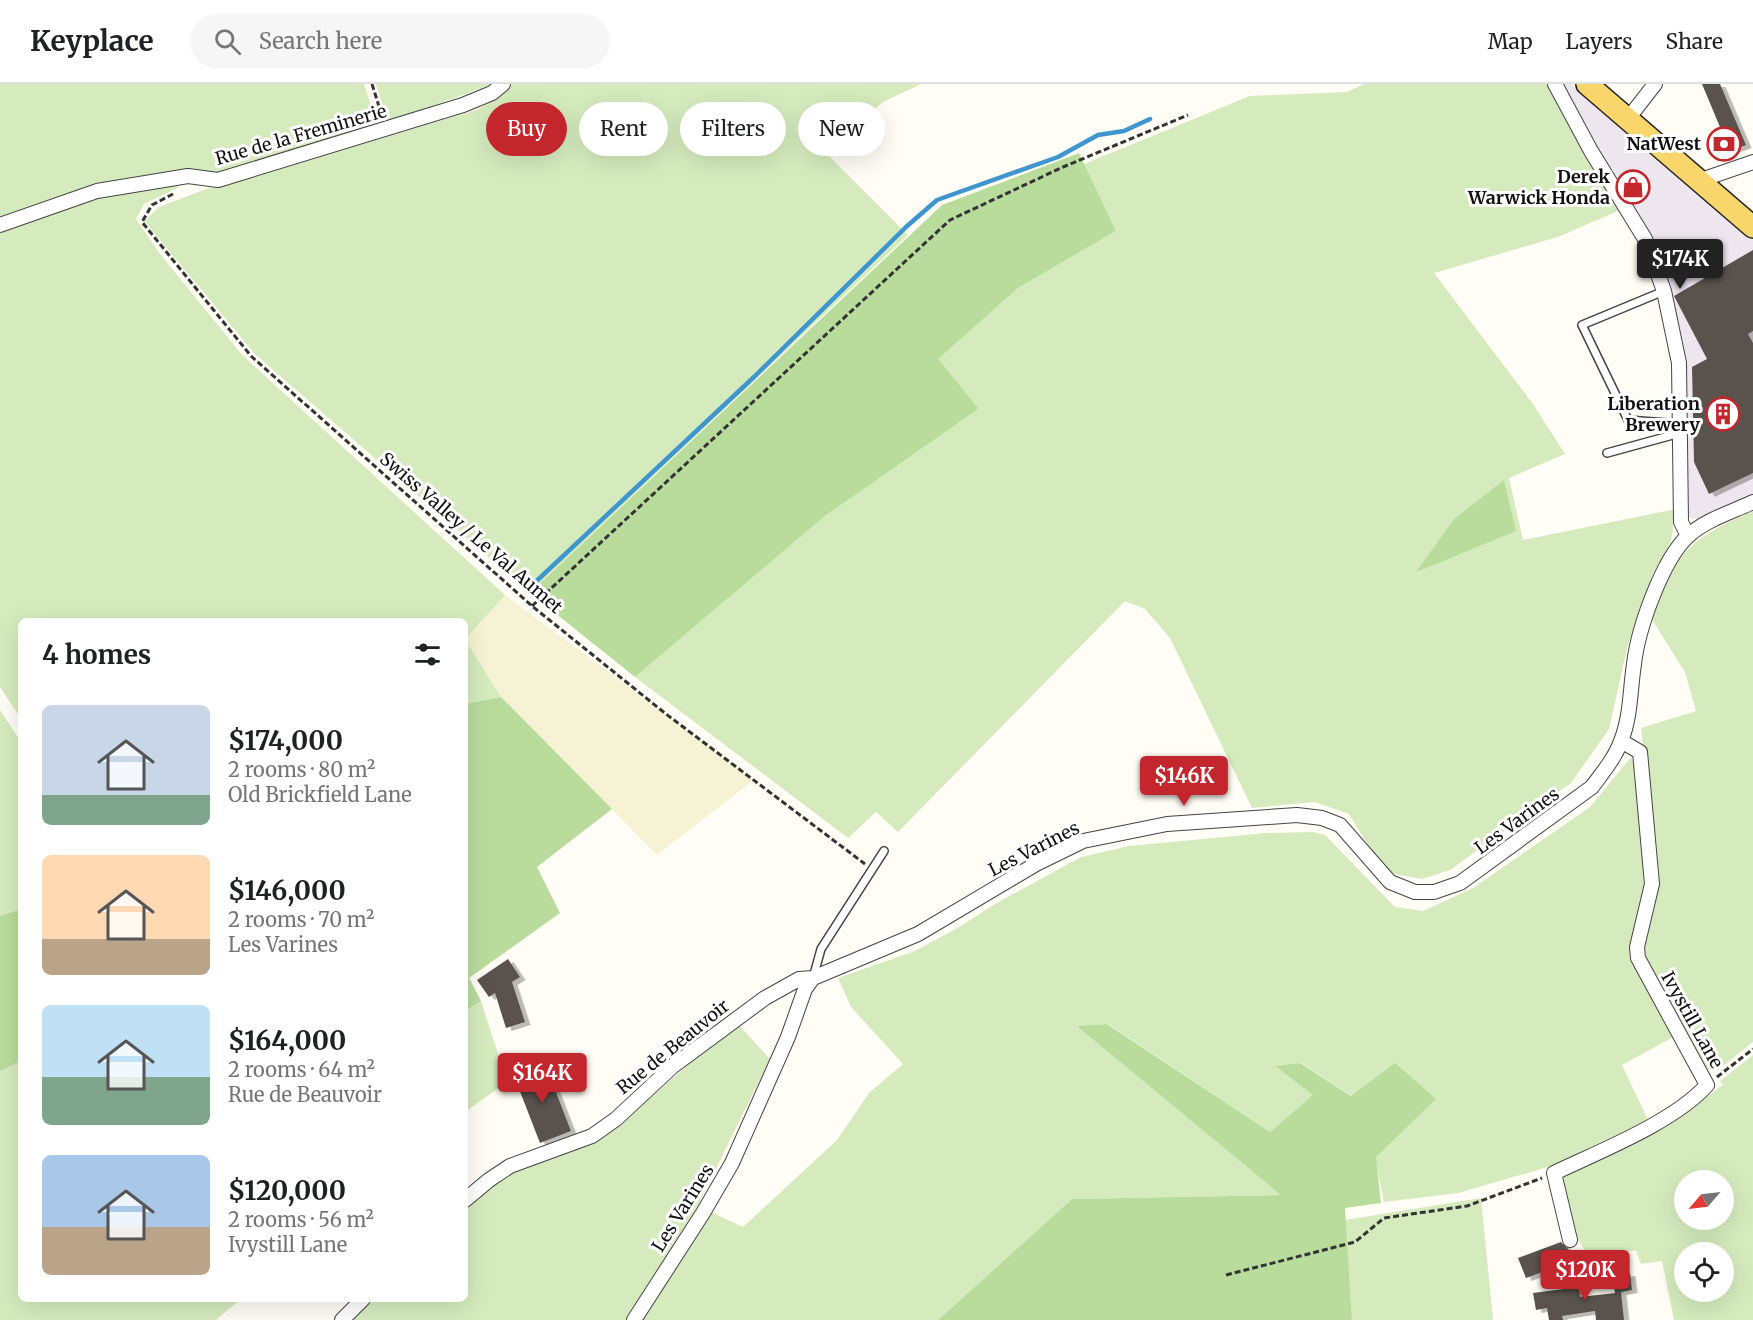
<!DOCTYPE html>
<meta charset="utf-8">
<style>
body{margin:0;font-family:Merriweather,serif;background:#f6f6f6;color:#202124;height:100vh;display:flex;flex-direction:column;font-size:22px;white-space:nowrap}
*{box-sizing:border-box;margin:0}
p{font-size:20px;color:#757577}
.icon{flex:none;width:33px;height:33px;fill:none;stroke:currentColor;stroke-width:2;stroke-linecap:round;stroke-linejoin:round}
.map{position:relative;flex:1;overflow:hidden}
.side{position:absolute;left:18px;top:534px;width:450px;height:684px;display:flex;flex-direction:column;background:#fff;border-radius:9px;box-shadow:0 6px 24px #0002}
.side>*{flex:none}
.hud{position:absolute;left:486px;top:18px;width:570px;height:54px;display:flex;gap:12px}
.needle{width:39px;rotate:242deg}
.controls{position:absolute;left:1674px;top:1086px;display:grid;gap:12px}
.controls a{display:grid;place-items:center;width:60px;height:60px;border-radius:50%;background:#fff;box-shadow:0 6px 24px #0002;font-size:30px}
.price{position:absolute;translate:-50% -51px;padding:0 14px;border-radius:6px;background:#c4262e;color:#fff;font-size:20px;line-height:39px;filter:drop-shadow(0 2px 3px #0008)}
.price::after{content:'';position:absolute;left:50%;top:36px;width:18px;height:14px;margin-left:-9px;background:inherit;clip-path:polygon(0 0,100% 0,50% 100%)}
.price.on{background:#222;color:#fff}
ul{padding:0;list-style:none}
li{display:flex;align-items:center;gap:18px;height:150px;padding:0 24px}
li span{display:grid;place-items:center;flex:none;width:168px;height:120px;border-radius:9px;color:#555}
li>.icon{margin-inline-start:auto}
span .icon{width:72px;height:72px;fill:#fffc;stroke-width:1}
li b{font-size:26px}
h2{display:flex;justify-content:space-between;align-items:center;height:72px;padding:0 24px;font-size:26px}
.chip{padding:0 21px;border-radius:27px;background:#fff;box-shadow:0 6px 24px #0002;font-size:21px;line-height:54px}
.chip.on{background:#c4262e;color:#fff}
header{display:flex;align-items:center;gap:36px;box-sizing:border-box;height:84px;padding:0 30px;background:#fff;border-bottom:2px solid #e0e0e0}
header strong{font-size:28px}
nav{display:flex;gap:33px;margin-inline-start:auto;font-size:21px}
.search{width:420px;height:54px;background:#f6f6f6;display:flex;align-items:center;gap:15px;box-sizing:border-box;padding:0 21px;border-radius:33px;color:#757577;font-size:22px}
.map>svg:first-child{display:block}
.industrial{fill:#eee6ef}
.farmland{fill:#f6f3d4}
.green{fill:#d5ebbd;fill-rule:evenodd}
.forest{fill:#b9dc9c}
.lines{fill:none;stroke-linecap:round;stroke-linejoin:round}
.stream{stroke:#3f96cf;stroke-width:4.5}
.building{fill:#5a524d;filter:url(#shadow)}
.lane-casing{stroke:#444;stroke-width:10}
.street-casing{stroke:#444;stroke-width:16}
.primary-casing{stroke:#222;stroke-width:24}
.path{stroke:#333;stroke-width:3;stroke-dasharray:6 3;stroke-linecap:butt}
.lane{stroke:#fff;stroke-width:7}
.street{stroke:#fff;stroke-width:14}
.primary{stroke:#f9d66b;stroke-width:21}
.labels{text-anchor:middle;stroke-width:6;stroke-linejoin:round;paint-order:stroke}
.street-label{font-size:18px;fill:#111;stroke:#fff}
.poi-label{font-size:18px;font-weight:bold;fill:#111;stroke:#fff;text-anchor:end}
</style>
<header>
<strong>Keyplace</strong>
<div class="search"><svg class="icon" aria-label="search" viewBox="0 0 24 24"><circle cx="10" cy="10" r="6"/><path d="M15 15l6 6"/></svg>Search here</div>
<nav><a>Map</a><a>Layers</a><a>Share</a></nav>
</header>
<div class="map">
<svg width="1753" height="1236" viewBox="0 0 1753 1236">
<defs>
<filter id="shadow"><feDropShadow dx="5.5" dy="3" stdDeviation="0" flood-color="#0004"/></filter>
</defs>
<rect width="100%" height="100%" fill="#fffdf5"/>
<!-- industrial -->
<path class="industrial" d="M1560 0H1571L1753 156V410L1703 433 1692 435 1686 430 1671 212Z"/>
<!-- farmland -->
<path class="farmland" d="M243 272 505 511 754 696 657 771 501 613 465 554V537Z"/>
<!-- green -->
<path class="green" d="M0 0H364L378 43 214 89 176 88 0 136Z
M376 0H493L388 38Z
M512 0H921L883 18 825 68 908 151 530 509 255 270 144 137 159 123 206 105 256 92 476 26 497 14Z
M1364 0H1547L1620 126 1558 153 1434 189 1533 320 1565 370 1509 394 1523 456 1676 425 1671 457 1653 489 1628 560 1609 645 1571 699 1450 786 1422 795 1394 790 1378 777 1349 730 1314 718 1252 724 1170 554 1145 525 1125 517 898 748 876 728 848 754 635 593 825 432 977 324 937 275 1018 204 1116 147 1084 80 1250 12 1347 8Z
M178 98 177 104 144 120 136 135 160 170 243 272 505 511 465 555 501 613 465 620V537H21V635L0 603V145L117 106Z
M1753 427V958L1718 986H1705L1643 871 1658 805 1641 644 1696 627 1685 588 1651 534C1659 517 1666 499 1675 483 1692 453 1724 440 1753 427Z
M0 626 21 658V825L0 832Z
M1631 673 1635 683 1646 801 1630 872 1675 952 1622 981 1648 1036 1548 1083 1458 1109 1384 1118 1375 1073 1436 1015 1352 1012 1301 979 1275 982 1314 1011 1270 1048 1108 940 1078 942 1282 1111 1072 1115 938 1236H640L711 1128 743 1143 837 1056 869 1009 903 980 851 923 838 894 915 867 959 843 995 820 1081 773 1129 762 1266 749 1313 748 1325 751 1395 823 1423 827 1473 804 1590 723Z
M481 917 507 998 465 1028V927Z
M737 939 770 975 696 1125 625 1236H352L373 1215H465V1126L493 1100 528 1080 583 1063 617 1042Z
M1753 971V1236H1674L1662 1177 1641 1180 1636 1167 1586 1168 1575 1151 1563 1095 1567 1088 1682 1030 1723 1001 1720 997ZM1684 1096H1724V1136H1684ZM1684 1168H1724V1208H1684Z
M21 977V1215H241L216 1236H0V987Z
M1481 1114 1493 1236H1352L1345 1136Z"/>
<!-- forest -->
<path class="forest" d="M1079 69 1116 147 1018 204 938 275 978 324 975 327 825 432 635 593 530 509 942 121Z
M1504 396 1516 447 1416 488 1454 435Z
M501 613 612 725 537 783 560 829 469 894 481 917 465 927V620Z
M21 825V977L0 987V832Z
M1107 940 1270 1048 1313 1011 1275 982 1300 979 1351 1012 1395 979 1436 1015 1376 1073 1381 1119 1345 1124 1352 1236H938L1072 1115 1281 1111 1077 942Z"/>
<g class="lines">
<!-- stream -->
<path class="stream" d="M528 505 755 292 906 143 937 116 1058 73 1098 51 1124 47 1150 35"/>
</g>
<!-- building -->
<path class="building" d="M1702 0H1720L1746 61 1730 67Z
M1753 166V247L1748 250 1753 259V389L1709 410 1694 378 1692 283 1707 275 1674 212Z
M508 875 520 893 512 898 525 938 506 944 495 909 489 913 477 896Z
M545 980 571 1047 540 1059 514 992Z
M1561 1158 1568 1165 1573 1177 1526 1194 1518 1174Z
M1630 1189 1632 1206 1615 1209 1621 1208 1624 1236H1596L1595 1227 1562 1232 1563 1236H1549L1547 1224 1536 1226 1533 1209 1579 1203 1580 1213 1615 1209 1612 1191Z"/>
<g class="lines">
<!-- lane casing -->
<g class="lane-casing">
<path id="lane" d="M1664 207 1582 241 1628 336 1680 340
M1607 369 1680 349
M813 894 821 865 884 767"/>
</g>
<!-- street casing -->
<g class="street-casing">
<path id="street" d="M1555 0 1591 67 1645 155 1664 207 1679 279 1681 438 1688 452
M1627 36 1655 0
M1698 97 1753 78
M0 141 97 107 188 92 218 96 463 21 492 9 503 0
M465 1116 489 1096 510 1082 592 1052 616 1035 673 982 765 914 799 895 813 894
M1570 1156 1554 1089C1600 1067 1674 1038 1707 1001L1638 874 1637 863 1652 800 1640 668 1621 657
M342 1236 363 1215
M634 1236 703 1129 732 1079 788 953 805 905 813 894 918 850 1036 780 1083 757 1167 740 1297 731 1322 734 1340 741 1390 798 1415 808H1434L1460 799 1592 703C1603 688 1615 674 1621 657 1631 632 1630 606 1634 580 1638 545 1662 476 1688 452 1705 436 1732 428 1753 418"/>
</g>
<!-- primary casing -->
<g class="primary-casing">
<path id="primary" d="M1587 0 1753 143"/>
</g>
<!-- path -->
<path class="path" d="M372 0 382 32
M173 110 152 121 142 138 251 272 532 522 666 630 865 780
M532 522 950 136 1063 83 1188 31
M1717 993 1753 965
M1226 1191 1355 1158 1384 1134 1467 1122 1542 1094"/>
<!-- lane -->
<use href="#lane" class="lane"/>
<!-- street -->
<use href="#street" class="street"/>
<!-- primary -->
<use href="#primary" class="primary"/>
</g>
<!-- icons -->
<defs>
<g id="bank-ring" transform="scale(1.725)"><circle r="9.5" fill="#fff" stroke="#c4262e" stroke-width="1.5"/><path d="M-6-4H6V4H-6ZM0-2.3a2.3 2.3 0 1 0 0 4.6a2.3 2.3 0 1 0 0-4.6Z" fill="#c4262e"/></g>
<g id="shop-ring" transform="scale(1.725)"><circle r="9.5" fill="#fff" stroke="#c4262e" stroke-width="1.5"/><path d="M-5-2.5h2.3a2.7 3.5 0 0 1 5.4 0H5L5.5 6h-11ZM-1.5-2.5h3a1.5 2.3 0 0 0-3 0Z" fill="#c4262e"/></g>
<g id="building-ring" transform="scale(1.725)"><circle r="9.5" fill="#fff" stroke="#c4262e" stroke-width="1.5"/><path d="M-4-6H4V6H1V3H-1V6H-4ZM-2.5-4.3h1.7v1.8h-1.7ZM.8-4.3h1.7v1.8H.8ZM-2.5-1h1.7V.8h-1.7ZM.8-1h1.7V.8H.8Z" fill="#c4262e"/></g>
</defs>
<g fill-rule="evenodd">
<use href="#bank-ring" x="1724" y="60"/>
<use href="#shop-ring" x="1633" y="103"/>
<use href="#building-ring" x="1723" y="330"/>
</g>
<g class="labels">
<!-- street labels -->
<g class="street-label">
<text transform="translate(301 51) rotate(-16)" y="6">Rue de la Freminerie</text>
<text transform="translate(471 449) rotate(41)" y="6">Swiss Valley / Le Val Aumet</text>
<text transform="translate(1517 737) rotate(-36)" y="6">Les Varines</text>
<text transform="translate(1034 765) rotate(-27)" y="6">Les Varines</text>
<text transform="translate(1692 936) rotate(61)" y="6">Ivystill Lane</text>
<text transform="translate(673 963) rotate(-39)" y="6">Rue de Beauvoir</text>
<text transform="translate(683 1124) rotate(-58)" y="6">Les Varines</text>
</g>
<!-- poi labels -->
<g class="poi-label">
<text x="1701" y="66">NatWest</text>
<text x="1610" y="99">Derek<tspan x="1610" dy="21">Warwick Honda</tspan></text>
<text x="1700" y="326">Liberation<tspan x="1700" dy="21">Brewery</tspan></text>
</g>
</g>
</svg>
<div class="controls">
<a><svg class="needle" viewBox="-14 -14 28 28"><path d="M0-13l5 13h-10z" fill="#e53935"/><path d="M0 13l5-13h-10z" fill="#757577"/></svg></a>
<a><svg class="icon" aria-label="locate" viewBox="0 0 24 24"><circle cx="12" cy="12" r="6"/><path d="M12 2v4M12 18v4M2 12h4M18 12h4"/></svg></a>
</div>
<b class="price on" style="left:1680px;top:206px">$174K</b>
<b class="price" style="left:1184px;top:723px">$146K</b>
<b class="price" style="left:542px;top:1020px">$164K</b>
<b class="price" style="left:1585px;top:1217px">$120K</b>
<div class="hud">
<a class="chip on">Buy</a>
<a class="chip">Rent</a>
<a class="chip">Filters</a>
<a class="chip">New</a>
</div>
<section class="side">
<h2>4 homes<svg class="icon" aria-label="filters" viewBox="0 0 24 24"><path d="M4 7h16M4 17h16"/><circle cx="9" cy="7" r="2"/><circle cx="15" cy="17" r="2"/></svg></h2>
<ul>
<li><span style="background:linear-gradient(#c9d6e8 75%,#7fa58c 0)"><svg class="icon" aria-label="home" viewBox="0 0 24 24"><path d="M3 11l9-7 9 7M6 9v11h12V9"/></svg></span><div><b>$174,000</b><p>2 rooms · 80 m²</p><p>Old Brickfield Lane</p></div></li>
<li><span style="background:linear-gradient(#ffd9b3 70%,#b9a48a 0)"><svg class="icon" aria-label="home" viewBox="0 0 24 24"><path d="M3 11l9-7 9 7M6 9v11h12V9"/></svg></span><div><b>$146,000</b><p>2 rooms · 70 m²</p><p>Les Varines</p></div></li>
<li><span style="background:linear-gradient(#bfe0f5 60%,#7fa58c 0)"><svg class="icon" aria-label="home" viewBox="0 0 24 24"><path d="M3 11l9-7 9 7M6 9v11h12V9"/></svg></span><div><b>$164,000</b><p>2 rooms · 64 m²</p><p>Rue de Beauvoir</p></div></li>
<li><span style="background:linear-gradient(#a9c7e8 60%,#b9a48a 0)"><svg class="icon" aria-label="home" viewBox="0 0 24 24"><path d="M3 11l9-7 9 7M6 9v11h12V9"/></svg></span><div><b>$120,000</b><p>2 rooms · 56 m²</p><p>Ivystill Lane</p></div></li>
</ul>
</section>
</div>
